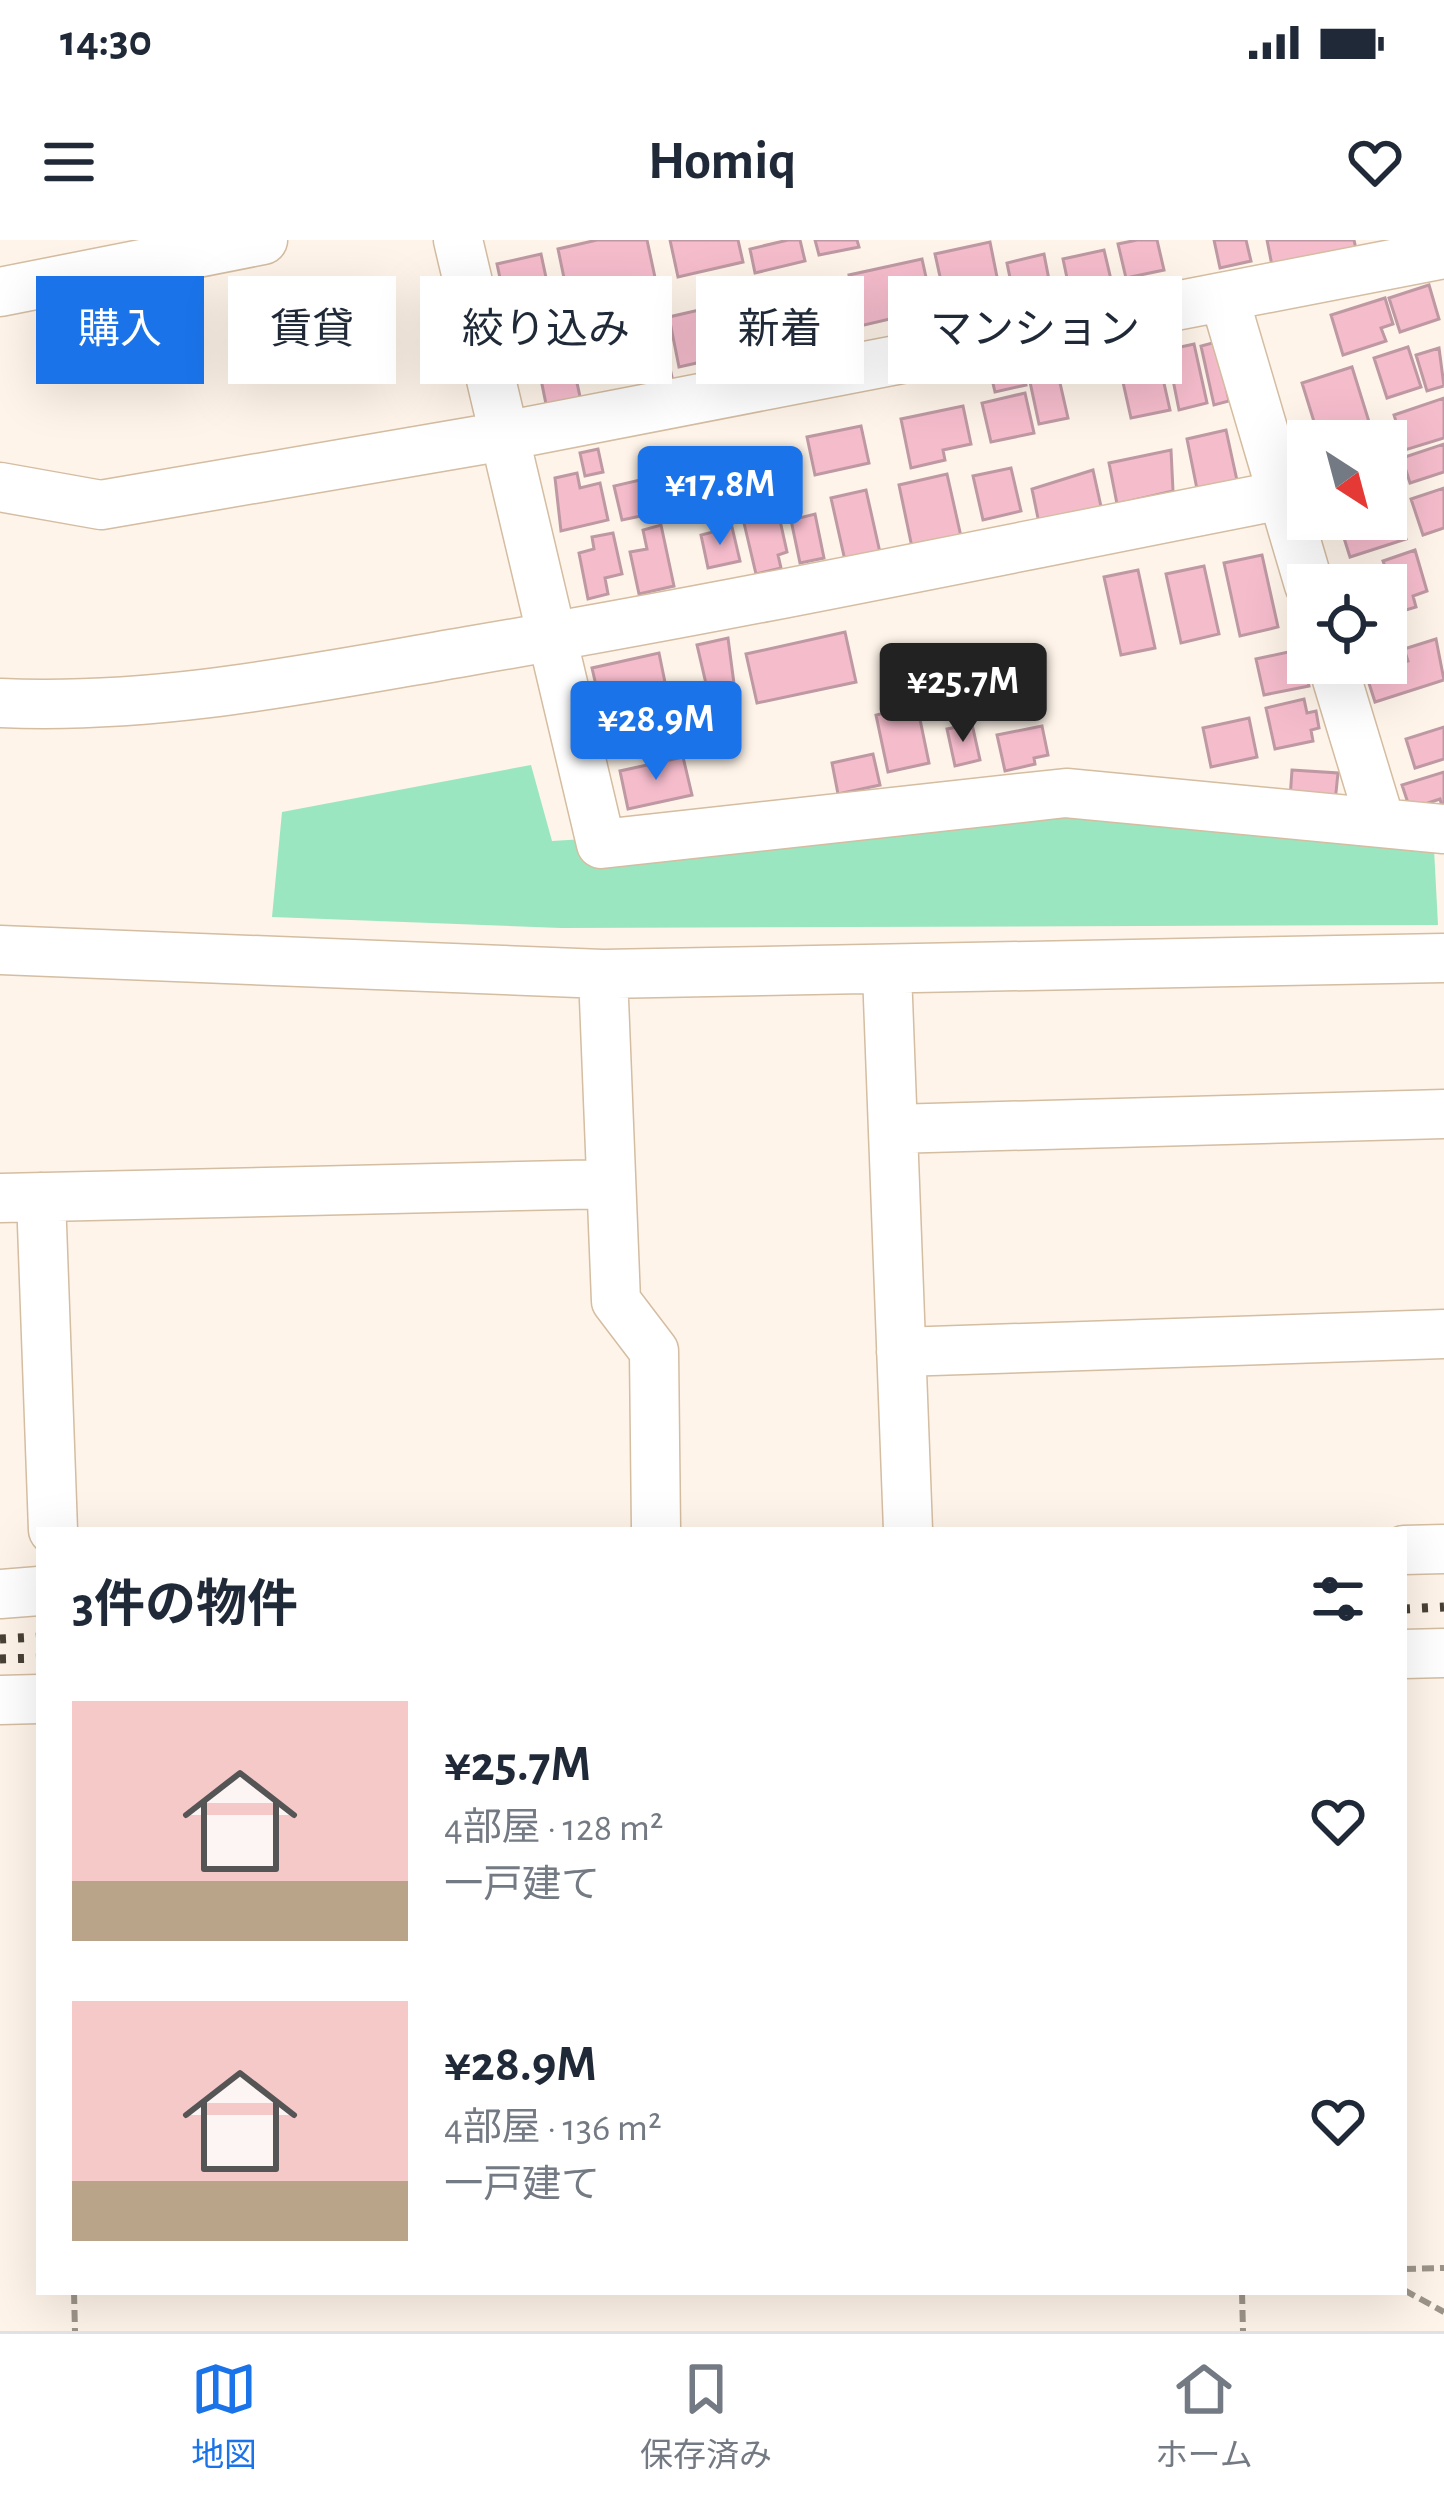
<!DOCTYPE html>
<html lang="ja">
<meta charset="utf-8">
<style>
body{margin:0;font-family:"Alegreya Sans","Noto Sans JP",sans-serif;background:#f2f2f3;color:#1f2937;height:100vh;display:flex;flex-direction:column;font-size:45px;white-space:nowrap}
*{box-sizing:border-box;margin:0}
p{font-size:39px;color:#747a83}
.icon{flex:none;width:66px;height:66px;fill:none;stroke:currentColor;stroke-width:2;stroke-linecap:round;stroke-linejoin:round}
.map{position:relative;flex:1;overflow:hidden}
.sheet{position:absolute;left:36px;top:1287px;width:1371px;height:768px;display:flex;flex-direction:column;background:#fff;border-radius:0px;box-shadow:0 12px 48px #0002}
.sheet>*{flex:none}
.banner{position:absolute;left:36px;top:36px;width:1374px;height:108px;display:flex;gap:24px}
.needle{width:78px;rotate:144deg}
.controls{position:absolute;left:1287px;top:180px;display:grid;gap:24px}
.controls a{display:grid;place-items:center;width:120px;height:120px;border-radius:0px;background:#fff;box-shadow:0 12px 48px #0002;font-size:60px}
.price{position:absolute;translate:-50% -102px;padding:0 27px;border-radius:12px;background:#1a73e8;color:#fff;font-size:39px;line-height:78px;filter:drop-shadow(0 3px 6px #0008)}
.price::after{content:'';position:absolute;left:50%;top:72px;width:36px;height:27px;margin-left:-18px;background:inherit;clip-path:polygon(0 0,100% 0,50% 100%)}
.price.on{background:#222;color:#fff}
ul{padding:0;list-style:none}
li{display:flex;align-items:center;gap:36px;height:300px;padding:0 36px}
li span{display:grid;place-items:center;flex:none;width:336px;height:240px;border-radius:0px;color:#555}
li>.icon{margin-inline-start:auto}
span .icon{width:144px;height:144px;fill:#fffc;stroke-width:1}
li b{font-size:51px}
h2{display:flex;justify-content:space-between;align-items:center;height:144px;padding:0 36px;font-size:51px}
.tag{padding:0 42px;border-radius:0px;background:#fff;box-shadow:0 12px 48px #0002;font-size:42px;line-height:108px}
.tag.on{background:#1a73e8;color:#fff}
.status{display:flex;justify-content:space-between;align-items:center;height:84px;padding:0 60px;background:#fff;direction:ltr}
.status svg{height:33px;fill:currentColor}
header{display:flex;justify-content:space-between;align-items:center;height:156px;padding:0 36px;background:#fff;font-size:54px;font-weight:700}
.tabs{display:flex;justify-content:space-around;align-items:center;height:168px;border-top:3px solid #e0e1e3;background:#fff;font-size:33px;color:#747a83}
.tabs a{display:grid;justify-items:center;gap:6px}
.tabs .on{color:#1a73e8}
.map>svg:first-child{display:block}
.green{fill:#9ae6c0}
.building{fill:#f5bccc;stroke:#be99a3;stroke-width:3}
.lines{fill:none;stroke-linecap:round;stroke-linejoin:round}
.minor-casing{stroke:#d4bda1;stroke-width:51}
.path{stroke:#9d9489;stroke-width:6;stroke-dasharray:12 6;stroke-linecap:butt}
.minor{stroke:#fff;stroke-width:48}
.rail{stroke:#494036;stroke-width:9;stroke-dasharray:6 12;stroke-linecap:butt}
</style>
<div class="status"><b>14:30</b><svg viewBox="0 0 49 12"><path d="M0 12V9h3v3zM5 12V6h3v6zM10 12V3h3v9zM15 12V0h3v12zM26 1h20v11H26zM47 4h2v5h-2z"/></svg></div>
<header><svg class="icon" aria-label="menu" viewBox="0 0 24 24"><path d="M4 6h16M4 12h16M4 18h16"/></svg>Homiq<svg class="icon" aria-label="heart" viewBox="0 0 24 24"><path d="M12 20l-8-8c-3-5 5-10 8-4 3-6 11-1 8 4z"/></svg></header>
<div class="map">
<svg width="1444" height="2091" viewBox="0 0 1444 2091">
<rect width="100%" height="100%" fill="#fef4e9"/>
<!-- green -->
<path class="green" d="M531 525 552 601 1069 569 1434 609 1438 685 561 688 272 677 282 572Z"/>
<!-- building -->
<path class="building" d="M597 0H647L656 42 569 62 558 9Z
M670 0H738L743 22 678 37Z
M788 0H800L805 21 755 33 750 9Z
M815 0H857L859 7 819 15Z
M1137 0H1157L1164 30 1126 38 1118 4Z
M1214 0H1246L1251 21 1220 28Z
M1267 0H1354L1358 18 1274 36Z
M990 2 999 47 945 59 935 14Z
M1104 10 1113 48 1071 57 1063 19Z
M541 14 551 61 507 71 497 24Z
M1044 14 1050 45 1037 48 1041 67 1017 72 1007 23Z
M922 19 933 69 860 86 849 35Z
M840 39 856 112 822 119 806 47Z
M1429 45 1439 79 1400 92 1389 58Z
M755 46 770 112 726 121 711 56Z
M800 55 811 105 801 107 803 119 787 122 774 60Z
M1385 58 1393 84 1381 88 1386 101 1343 115 1331 75Z
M699 70 710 120 679 127 669 77Z
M660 81 672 137 650 142 634 87Z
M622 82 633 135 600 142 588 89Z
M567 98 581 161 547 169 534 105Z
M1216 102 1229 161 1214 165 1201 106Z
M1194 104 1207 163 1179 170 1167 110Z
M1408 107 1421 147 1387 158 1374 118Z
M1439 108 1444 146 1427 151 1416 115Z
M1157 112 1170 170 1131 178 1118 120Z
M1020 115 1026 145 995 152 988 122Z
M1055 121 1068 178 1039 184 1027 128Z
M1352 127 1375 201H1320L1302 143Z
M1025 153 1034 193 991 202 982 163Z
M1444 158V198L1405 210 1394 175Z
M963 166 971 204 943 210 945 220 911 228 901 179Z
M861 186 869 223 815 235 807 197Z
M1226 190 1238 245 1198 254 1187 199Z
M1444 204V232L1410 243 1402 218Z
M598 209 603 232 585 236 580 213Z
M1171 210 1173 251 1117 264 1109 223Z
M714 215 721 247 700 251 702 261 683 265 673 224Z
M1011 228 1021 271 983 280 973 236Z
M1093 230 1102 271 1040 288 1032 249Z
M577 233 580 248 600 243 608 280 561 291 555 238Z
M947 234 962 301 913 312 899 245Z
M657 236 661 257 646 260 650 274 622 280 614 246Z
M1444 248V288L1423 295 1411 259Z
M866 250 881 317 846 325 831 258Z
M1393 257 1406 299 1350 317 1338 279H1386V259Z
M815 274 824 318 800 323 791 280Z
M779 276 787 312 778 315 781 328 756 334 744 283Z
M661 285 674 346 639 354 630 312 647 309 643 290Z
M732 287 740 321 708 328 701 295Z
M613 293 622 334 605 338 608 354 588 359 579 313 594 309 592 297Z
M1415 310 1427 351 1413 356 1416 367 1386 376V345H1356L1388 335 1383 321Z
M1262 315 1278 387 1240 396 1224 323Z
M1204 326 1219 394 1181 403 1166 334Z
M1138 330 1155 408 1121 415 1104 337Z
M845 392 856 442 757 463 746 414Z
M728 398 738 474 697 482 690 452 707 448 697 405Z
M1436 399 1444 440 1375 462 1366 434 1408 421 1404 409Z
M1302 409 1309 446 1264 455 1256 419Z
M659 413 667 452 601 467 592 428Z
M972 440 975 453 967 455 971 473 942 479 935 448Z
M1304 459 1307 473 1316 471 1319 488 1311 490 1313 501 1275 509 1266 468Z
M917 465 929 523 888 532 876 475Z
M1249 478 1257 517 1211 527 1203 488Z
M972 484 980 520 955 526 947 489Z
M1042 486 1048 515 1034 518 1035 524 1005 531 997 495Z
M1444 487V519L1415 528 1406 499Z
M873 514 880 545 838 554 832 523Z
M683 517 692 555 628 569 620 531Z
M1292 530 1338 533 1335 562 1290 559Z
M1444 532V573L1440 559 1410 569 1402 545Z"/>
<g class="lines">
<!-- minor casing -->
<g class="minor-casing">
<path id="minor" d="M458 0 601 604 1066 553 1444 589
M0 52 263 0
M1224 57 1309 345
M0 247 101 265 504 196 1444 14
M1332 423 1380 581
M0 463C160 470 312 438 469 411 741 365 1011 308 1282 255
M0 710 603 734 1444 718
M887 732 908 1290
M603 734 616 1061 654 1111 656 1290
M893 889 1444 874
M41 957 53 1290
M0 958 611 944
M901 1112 1444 1094
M1404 1310 1444 1309
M0 1354 39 1351
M1404 1414 1444 1413
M0 1460 39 1459"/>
</g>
<!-- path -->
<path class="path" d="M1404 2029 1444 2028
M1404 2050 1444 2072
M74 2052 75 2091
M1242 2052 1243 2091"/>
<!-- minor -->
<use href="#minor" class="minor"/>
<!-- rail -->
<path class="rail" d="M1404 1369 1444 1367
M0 1399 39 1397
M0 1419 39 1418"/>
</g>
</svg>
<div class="controls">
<a><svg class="needle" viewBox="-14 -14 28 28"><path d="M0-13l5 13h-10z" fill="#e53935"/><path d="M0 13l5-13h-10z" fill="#747a83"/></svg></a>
<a><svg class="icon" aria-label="locate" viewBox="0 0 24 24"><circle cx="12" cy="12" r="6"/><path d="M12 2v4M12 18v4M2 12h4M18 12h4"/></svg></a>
</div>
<b class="price" style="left:720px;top:308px">¥17.8M</b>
<b class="price on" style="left:963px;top:505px">¥25.7M</b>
<b class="price" style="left:656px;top:543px">¥28.9M</b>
<div class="banner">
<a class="tag on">購入</a>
<a class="tag">賃貸</a>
<a class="tag">絞り込み</a>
<a class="tag">新着</a>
<a class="tag">マンション</a>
</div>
<section class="sheet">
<h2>3件の物件<svg class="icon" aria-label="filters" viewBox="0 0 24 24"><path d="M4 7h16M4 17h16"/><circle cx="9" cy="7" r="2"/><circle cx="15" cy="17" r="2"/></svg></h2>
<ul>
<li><span style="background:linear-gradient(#f6c9c9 75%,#b9a48a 0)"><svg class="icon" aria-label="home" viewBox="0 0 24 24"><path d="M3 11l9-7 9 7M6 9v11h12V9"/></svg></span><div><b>¥25.7M</b><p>4部屋 · 128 m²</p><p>一戸建て</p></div><svg class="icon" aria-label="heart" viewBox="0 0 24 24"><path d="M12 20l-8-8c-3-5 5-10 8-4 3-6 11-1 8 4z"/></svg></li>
<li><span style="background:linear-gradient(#f6c9c9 75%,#b9a48a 0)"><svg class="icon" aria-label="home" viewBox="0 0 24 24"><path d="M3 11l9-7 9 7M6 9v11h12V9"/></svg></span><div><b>¥28.9M</b><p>4部屋 · 136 m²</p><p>一戸建て</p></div><svg class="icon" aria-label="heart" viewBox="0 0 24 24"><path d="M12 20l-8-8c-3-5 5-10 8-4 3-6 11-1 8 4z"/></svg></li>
</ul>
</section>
</div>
<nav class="tabs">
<a class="on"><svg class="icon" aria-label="map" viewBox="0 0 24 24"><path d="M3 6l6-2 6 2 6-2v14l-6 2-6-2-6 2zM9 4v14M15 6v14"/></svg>地図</a>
<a><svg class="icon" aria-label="saved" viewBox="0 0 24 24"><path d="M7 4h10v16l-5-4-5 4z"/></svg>保存済み</a>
<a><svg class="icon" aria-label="home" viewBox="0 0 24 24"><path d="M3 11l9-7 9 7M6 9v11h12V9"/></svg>ホーム</a>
</nav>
